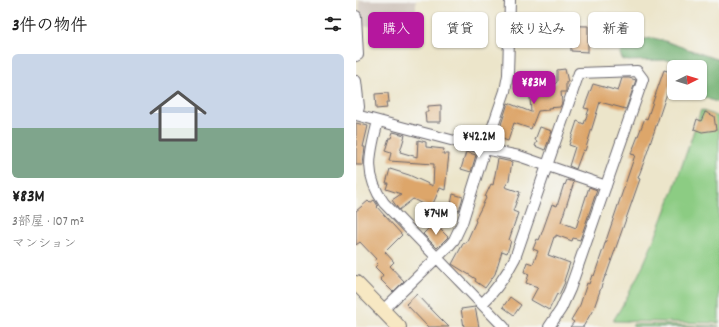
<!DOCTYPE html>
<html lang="ja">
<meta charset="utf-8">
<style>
body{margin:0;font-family:Dekko,"Klee One",sans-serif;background:#f6f6f6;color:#222;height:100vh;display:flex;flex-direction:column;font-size:15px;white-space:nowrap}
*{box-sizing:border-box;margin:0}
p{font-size:13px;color:#767676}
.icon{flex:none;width:22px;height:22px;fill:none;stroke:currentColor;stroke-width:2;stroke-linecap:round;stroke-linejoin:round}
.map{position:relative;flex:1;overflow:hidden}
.drawer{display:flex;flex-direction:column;background:#fff;width:356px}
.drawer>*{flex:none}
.hud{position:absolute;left:12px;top:12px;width:291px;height:36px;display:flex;gap:8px}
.needle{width:26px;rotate:85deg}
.buttons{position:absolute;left:311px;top:60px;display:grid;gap:8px}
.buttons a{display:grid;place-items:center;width:40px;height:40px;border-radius:6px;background:#fff;box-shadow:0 1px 3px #0004;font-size:20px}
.price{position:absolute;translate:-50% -34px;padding:0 9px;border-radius:8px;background:#fff;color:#222;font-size:13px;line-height:26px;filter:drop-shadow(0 1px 2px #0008)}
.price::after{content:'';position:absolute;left:50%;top:24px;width:12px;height:9px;margin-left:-6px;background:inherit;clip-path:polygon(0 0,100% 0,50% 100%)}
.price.current{background:#b5179e;color:#fff}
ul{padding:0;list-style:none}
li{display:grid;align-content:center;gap:8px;height:212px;padding:0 12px}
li+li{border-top:1px solid #e0e0e0}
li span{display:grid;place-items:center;height:124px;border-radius:6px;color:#555}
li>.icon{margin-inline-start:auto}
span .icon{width:72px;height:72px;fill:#fffc;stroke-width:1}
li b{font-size:17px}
h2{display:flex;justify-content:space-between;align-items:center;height:48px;padding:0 12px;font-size:17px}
.pill{padding:0 14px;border-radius:6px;background:#fff;box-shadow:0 1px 3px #0004;font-size:14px;line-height:36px}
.pill.current{background:#b5179e;color:#fff}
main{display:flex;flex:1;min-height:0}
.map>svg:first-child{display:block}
.industrial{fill:#cdc2b9}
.green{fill:#8ccc83;stroke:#57775f}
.forest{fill:#71b071;stroke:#4a6956}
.building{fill:#dda66a}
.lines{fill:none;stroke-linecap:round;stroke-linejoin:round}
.street-casing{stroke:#69666d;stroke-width:12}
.secondary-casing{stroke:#69666d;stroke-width:16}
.street{stroke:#fff;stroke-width:10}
.secondary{stroke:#f7e8c3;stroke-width:14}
</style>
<main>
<section class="drawer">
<h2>3件の物件<svg class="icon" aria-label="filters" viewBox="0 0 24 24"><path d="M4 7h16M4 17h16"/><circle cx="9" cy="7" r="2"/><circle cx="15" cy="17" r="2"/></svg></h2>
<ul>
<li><span style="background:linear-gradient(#c9d6e8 60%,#7fa58c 0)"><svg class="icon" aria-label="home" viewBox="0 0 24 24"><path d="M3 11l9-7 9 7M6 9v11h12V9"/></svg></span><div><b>¥83M</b><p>3部屋 · 107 m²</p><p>マンション</p></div></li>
</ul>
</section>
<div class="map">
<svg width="363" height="327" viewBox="0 0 363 327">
<rect width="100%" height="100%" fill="#f6f6f2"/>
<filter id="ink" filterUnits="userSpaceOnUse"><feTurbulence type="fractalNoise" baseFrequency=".025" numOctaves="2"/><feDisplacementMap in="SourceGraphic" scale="8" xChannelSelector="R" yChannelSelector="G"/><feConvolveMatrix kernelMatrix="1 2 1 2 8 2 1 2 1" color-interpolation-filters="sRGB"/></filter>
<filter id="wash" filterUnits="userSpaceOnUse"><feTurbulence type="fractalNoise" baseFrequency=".012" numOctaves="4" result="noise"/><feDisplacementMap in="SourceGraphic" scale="16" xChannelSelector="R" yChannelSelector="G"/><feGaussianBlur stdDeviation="0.9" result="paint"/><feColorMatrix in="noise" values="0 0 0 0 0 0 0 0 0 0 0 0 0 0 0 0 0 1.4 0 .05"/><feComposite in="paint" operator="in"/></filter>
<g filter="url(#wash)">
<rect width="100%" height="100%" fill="#ece5ca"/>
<!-- industrial -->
<path class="industrial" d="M3 0H60V25L5 26Z"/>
<!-- green -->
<path class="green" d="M345 110 363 117V323L257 321C298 255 320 182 345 110Z
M277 324 363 326V327H277Z"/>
<!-- forest -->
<path class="forest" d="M297 38 306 40 363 60V103L347 97 342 93H344V67H332L314 60 273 61 267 60 264 54C264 53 265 49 266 48 270 41 289 39 297 38Z"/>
<g id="blocks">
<!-- building -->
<path class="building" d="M187 25 232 26V52L215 51V34H191V32H187Z
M209 69 212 82H210V92H205L206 103 204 107 192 108V110L182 111 175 129 158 123 152 141 141 137 152 103 175 112 174 97H177L176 85 199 84 201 82V70Z
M308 70 318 73V80L315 88 313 87 289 159 282 178 284 179 250 276H249L238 308 227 327H214L218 322 215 320 224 305 231 283 233 284 236 275 238 276 279 155 275 154 289 118 291 119Z
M266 78H273L280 80 270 109 244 102 229 151 227 150 220 169 213 166 219 147 213 145 221 121 228 124 233 109 228 108 237 84 262 91Z
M32 93 33 102H30L31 108 20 109 19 94Z
M85 105V122H70L69 112H72V106Z
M349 112 358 116 360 130 346 132 338 129 341 119 345 121Z
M0 123 12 126 7 147H9L7 165H0Z
M184 127 196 131 189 150 179 146 181 141 179 140Z
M37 132 49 135 44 152 61 157 62 140 70 142V147L88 149 87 154H93L89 190 84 188 76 206 72 207 57 199 43 210 36 200 45 194 30 189 32 183H30L34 169 53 175 77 186 78 164 33 161 35 153 29 151 33 138H35Z
M110 152 120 155 115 172 105 169Z
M142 159 156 162 153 180 149 187 164 192 157 211 162 213 153 240 155 241 151 253 146 251 139 274 129 288 119 281 120 279 96 264 108 242 110 243 120 221 119 220 130 198 129 197 135 184 137 185Z
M211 180 218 182 205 222 220 228 233 187 241 190 224 240 217 238 216 241 200 235V237H198L192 255 214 263 208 281 209 282 203 295 201 294 193 310 175 300 182 287 170 283 173 274 168 272 171 262 177 264 182 251 177 249 181 239 183 240 185 235 196 204 201 206 208 184 209 185Z
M97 194 107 197 103 211 94 209Z
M18 200 22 206 21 207 46 235 29 252 38 262 34 266 48 281 37 292 24 279 27 275 19 267 22 264 19 261 20 259 4 242 0 245V211L12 201 14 203Z
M78 223 92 237 81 248 67 234Z
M61 294 80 314 93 327H72L50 304Z
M154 297 165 305 158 315 147 307Z
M119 307 123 327H108L105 309Z"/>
</g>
</g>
<g filter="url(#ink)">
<use href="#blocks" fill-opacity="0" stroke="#69666d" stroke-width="1"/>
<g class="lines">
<!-- street casing -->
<g class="street-casing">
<path id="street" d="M0 16 2 55 0 56
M0 81 3 107 1 115
M0 115 129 149 163 156 250 186
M22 121C14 153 7 174 28 203L148 327
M126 304C140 290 150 276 159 258L223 73 281 71 287 79 214 289 205 309 193 327
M27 310 92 247 98 240 106 223 129 149 149 91 152 75 154 0"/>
</g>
<!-- secondary casing -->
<g class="secondary-casing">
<path id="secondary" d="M0 283 43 327"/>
</g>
<!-- street -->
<use href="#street" class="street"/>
<!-- secondary -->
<use href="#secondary" class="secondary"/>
</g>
</g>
</svg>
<div class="buttons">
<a><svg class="needle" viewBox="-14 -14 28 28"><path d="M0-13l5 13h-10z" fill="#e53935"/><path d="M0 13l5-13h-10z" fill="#767676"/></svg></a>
</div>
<b class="price current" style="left:178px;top:105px">¥83M</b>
<b class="price" style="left:123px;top:159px">¥42.2M</b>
<b class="price" style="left:80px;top:236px">¥74M</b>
<div class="hud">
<a class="pill current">購入</a>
<a class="pill">賃貸</a>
<a class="pill">絞り込み</a>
<a class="pill">新着</a>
</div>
</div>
</main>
